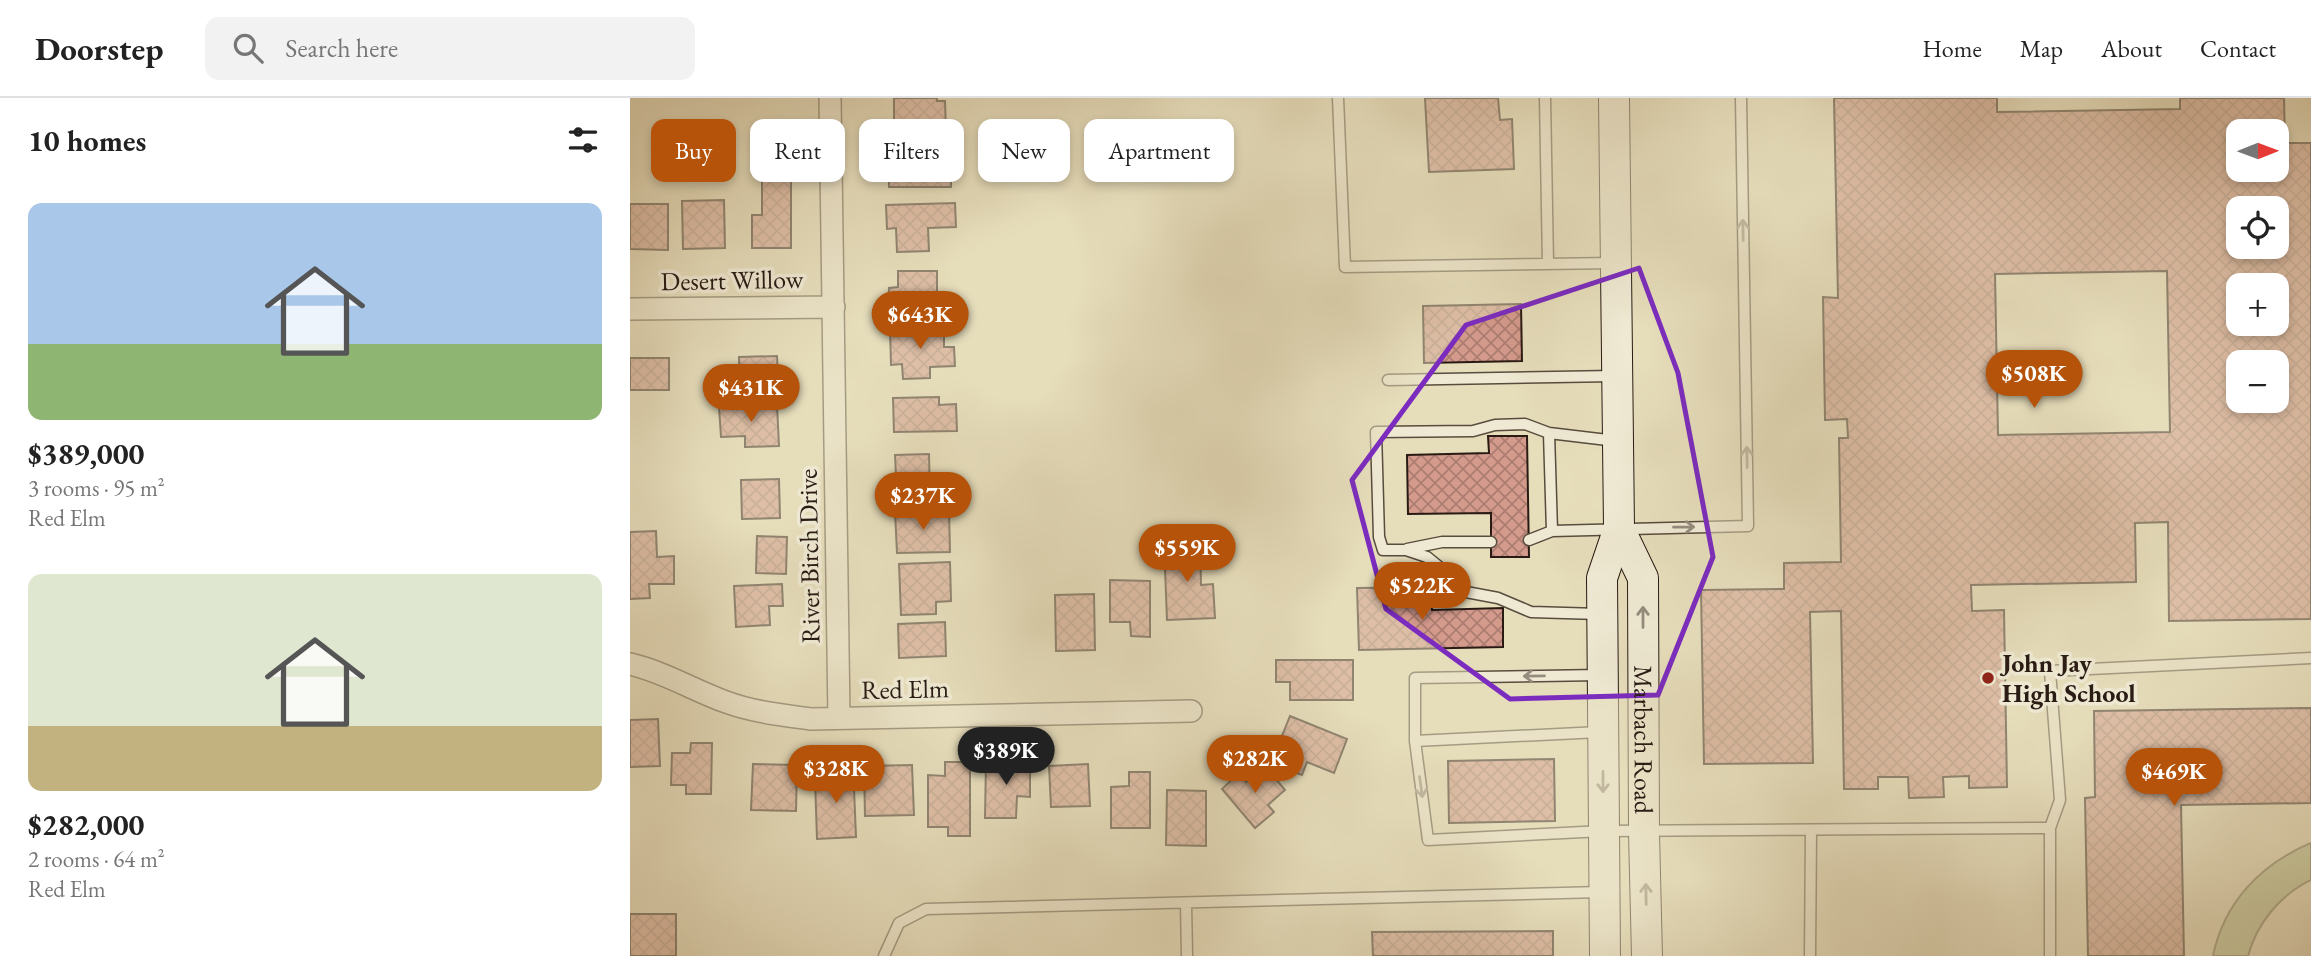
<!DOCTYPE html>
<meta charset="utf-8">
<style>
body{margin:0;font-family:"EB Garamond",serif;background:#f2f2f2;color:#222;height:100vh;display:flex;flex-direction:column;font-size:26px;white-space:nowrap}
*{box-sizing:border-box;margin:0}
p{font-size:23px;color:#767676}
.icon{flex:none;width:38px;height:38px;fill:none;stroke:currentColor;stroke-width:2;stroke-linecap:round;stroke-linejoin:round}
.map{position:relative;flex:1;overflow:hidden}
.details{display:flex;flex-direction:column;background:#fff;width:630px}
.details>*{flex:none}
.top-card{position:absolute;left:21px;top:21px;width:665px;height:63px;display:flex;gap:14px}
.needle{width:46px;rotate:89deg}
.controls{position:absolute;left:1596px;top:21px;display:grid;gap:14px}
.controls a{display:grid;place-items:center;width:63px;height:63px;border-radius:14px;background:#fff;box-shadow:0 4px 10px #0003;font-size:35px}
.price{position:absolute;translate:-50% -60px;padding:0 16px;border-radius:24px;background:#b45309;color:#fff;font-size:23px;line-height:46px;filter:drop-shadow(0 2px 4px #0008)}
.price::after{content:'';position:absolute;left:50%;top:42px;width:21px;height:16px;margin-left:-10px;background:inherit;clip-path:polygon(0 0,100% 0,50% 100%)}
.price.active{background:#222;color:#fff}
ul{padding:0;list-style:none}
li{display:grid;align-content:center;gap:14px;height:371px;padding:0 28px}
li span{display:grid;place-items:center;height:217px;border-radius:14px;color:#555}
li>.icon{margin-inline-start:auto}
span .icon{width:126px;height:126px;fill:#fffc;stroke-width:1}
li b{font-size:30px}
h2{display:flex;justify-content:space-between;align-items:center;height:84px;padding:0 28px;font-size:30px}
.chip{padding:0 24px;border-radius:14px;background:#fff;box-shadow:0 4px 10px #0003;font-size:24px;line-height:63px}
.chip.active{background:#b45309;color:#fff}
header{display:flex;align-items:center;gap:42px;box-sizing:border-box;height:98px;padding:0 35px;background:#fff;border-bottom:2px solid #e0e0e0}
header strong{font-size:33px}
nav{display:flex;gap:38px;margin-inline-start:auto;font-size:24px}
.search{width:490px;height:63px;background:#f2f2f2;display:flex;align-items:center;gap:18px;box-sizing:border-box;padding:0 24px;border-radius:14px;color:#767676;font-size:26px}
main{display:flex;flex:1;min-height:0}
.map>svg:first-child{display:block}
.park{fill:#b7c08e;stroke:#706e51;stroke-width:2}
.building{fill:url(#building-cross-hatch);stroke:#291b14;stroke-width:2;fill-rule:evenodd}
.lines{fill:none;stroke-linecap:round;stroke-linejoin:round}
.lane-casing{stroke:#584c3e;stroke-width:13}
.street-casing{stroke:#584c3e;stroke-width:24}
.secondary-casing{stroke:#291b14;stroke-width:32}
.lane{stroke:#efe9d3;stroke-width:10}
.street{stroke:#efe9d3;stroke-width:21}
.secondary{stroke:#efe9d3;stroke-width:30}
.oneway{stroke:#968c7d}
.marked{fill:none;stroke:#7b2cbf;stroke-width:5;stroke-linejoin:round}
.poi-dot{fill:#8f2418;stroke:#efe9d3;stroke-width:2.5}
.labels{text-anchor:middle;stroke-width:7;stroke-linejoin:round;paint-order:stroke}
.street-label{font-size:26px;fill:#291b14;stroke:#efe9d3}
.poi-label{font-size:26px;font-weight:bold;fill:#291b14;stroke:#efe9d3;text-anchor:start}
</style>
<header>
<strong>Doorstep</strong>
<div class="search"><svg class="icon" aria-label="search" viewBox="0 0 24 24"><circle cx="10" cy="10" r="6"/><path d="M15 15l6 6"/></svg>Search here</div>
<nav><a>Home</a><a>Map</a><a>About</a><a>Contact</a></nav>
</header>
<main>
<section class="details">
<h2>10 homes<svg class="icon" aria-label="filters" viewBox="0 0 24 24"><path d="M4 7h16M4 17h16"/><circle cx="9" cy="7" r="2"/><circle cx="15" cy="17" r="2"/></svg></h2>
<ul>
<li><span style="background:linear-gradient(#a9c7e8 65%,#8fb573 0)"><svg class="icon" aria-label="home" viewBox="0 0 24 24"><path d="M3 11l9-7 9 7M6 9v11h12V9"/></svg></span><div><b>$389,000</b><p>3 rooms · 95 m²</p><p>Red Elm</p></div></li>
<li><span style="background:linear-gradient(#dfe7d0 70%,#c2b280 0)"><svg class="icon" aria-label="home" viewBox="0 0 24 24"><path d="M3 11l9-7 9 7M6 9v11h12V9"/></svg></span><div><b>$282,000</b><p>2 rooms · 64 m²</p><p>Red Elm</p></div></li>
</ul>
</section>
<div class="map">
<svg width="1681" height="858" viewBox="0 0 1681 858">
<defs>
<pattern id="building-cross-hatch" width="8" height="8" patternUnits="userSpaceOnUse" patternTransform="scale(1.75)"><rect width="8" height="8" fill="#d49a8c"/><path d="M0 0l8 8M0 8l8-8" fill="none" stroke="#ac7d71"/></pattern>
</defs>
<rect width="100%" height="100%" fill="#e6ddbb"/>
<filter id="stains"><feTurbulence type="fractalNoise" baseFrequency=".00286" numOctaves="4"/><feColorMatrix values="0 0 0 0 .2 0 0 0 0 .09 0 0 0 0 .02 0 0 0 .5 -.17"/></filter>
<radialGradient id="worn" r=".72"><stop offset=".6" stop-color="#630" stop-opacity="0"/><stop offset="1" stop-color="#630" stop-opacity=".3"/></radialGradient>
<!-- park -->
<path class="park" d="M1681 745V782C1650 797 1627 825 1618 858H1583C1594 804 1631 766 1681 745Z"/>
<!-- building -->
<path class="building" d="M264 0H307V3H315L316 32H264Z
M795 0H868L870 22 882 21 884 71 799 74Z
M1204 0H1367V14L1550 11V0H1654L1655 45H1681V521L1539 523 1538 424 1505 425 1506 484 1341 487 1342 513 1374 512 1377 689 1339 690V678L1313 679 1314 699 1279 700 1278 679H1248V691H1214L1211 513 1180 514 1183 665 1074 666 1071 492 1154 491V465L1211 464 1209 340H1218L1217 321 1195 322 1193 199 1208 200ZM1608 33H1647V72H1608ZM1608 110H1647V149H1608ZM1537 173 1540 334 1368 337 1365 176ZM1608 187H1647V226H1608ZM1608 264H1647V303H1608Z
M259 53 321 54V89H259Z
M161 78V150H122V117H132V79Z
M94 102 95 150 53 151 52 103Z
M325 105 326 129 298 130 299 153 267 154 266 130 257 131 256 107Z
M0 106H38V152L0 151Z
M268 173H307V212H258L259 190 268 189Z
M891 206 892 263 794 265 793 208Z
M314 229V249H324L325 268 300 269V280L273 281 272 266 261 267 260 230Z
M147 258 149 297 110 299 109 259Z
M0 260H39V292H0Z
M309 299V307L326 306 327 333 264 334 263 300Z
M147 307 149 348 115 349V338L91 339 89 309Z
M858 338H897L899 459H861V415L778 416 777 357 859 355Z
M299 356 300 399 267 400 265 357Z
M149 381 150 420 112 421 111 382Z
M319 412 320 454 267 455 265 414Z
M26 433 27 459 44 458V486H19L20 500 0 501V434Z
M127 438 157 439 156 476 126 475Z
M570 444 571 487 583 486 585 520 537 522 534 446Z
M320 464 321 503 306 504V516L271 517 269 466Z
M480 482 520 483V539L501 538 500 524H480Z
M152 486 153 508H139L140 527 106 529 104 488Z
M801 489 802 512 873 510V549L729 552 727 490Z
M464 496 465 552 426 553 425 497Z
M315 524 316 558 269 560 268 526Z
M646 562H723V602H660V584H646Z
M1681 610V705L1551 707 1554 858H1458L1455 700 1465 699 1464 613Z
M660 618 717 641 704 675 677 664 672 677 641 665Z
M28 621 30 668 0 669V622Z
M61 645H82L81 696H56V687H41L42 655H60Z
M924 661 925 723 819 725 818 663Z
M356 662H400V699L387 698 386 720H355Z
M315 664H340V738H318V729H298V677L315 678Z
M123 666 167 667 166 713 121 712Z
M223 666 226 739 187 741 185 682H204V667Z
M458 666 460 708 421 709 419 668Z
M282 667 284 717 235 718 234 668Z
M635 668 655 692 638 707 644 714 625 730 592 691 609 675 616 684Z
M499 674H520V730H481V689L499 688Z
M537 692 576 693V748L536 747Z
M0 816H46V858H0Z
M923 833V858H743L742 834Z"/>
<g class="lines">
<!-- lane casing -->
<g class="lane-casing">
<path id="lane" d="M708 0 715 169 984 165
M915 0 918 166
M758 282 985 278
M919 335 922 433
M899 442 922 433 1118 428 1111 0
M777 451 812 444H861
M969 516 901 514 868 500 836 494 813 472 797 459 776 452H753L749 439 746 334 843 333 865 327 895 326 919 335 986 343
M970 577 785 580V643L798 742 973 733 1420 730V858
M785 643 970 634
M1420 730 1430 702 1420 573 1681 560
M556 806 557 858
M254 858 269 825 296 811 971 794
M1180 858 1181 733"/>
</g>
<!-- street casing -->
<g class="street-casing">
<path id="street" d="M200 0 209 620
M0 211 204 209
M0 566C34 574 63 592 96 604 123 614 152 617 181 621L561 613"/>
</g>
<!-- secondary casing -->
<g class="secondary-casing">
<g id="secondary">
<path id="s1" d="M989 430 1013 480 1014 735 1017 858"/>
<path d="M975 858 972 480 989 430 984 0"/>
</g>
</g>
<!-- lane -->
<use href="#lane" class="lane"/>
<!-- street -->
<use href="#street" class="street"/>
<!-- secondary -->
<use href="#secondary" class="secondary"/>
</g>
<!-- one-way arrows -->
<defs><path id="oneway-shaft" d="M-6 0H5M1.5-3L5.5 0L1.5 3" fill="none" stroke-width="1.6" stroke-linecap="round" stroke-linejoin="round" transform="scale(1.75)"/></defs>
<g class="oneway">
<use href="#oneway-shaft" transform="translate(1113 132) rotate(-91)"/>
<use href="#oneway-shaft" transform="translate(1117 359) rotate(-91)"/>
<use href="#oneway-shaft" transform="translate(1054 429) rotate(-1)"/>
<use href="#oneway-shaft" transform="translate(1013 519) rotate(-90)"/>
<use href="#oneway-shaft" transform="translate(904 578) rotate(179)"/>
<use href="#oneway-shaft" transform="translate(973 684) rotate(90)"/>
<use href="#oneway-shaft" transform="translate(791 689) rotate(82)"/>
<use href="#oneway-shaft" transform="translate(1016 796) rotate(-91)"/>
</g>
<!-- marked area -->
<path d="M0 0H1681V858H0ZM1009 170 1048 275 1083 459 1028 597 880 601 756 511 722 382 836 227Z" fill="#e6ddbb" fill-opacity=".55" fill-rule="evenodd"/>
<path class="marked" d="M1009 170 1048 275 1083 459 1028 597 880 601 756 511 722 382 836 227Z"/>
<!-- markers -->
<circle class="poi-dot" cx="1358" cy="580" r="7"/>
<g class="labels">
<!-- street labels -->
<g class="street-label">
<text transform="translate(102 182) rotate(-1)" y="9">Desert Willow</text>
<text transform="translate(179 458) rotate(-91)" y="9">River Birch Drive</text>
<text transform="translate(275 591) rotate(-1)" y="9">Red Elm</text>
<text dy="9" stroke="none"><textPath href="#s1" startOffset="217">Marbach Road</textPath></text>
</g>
<!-- poi labels -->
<g class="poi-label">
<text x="1372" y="574">John Jay<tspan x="1372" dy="30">High School</tspan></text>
</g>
</g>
<rect width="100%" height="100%" filter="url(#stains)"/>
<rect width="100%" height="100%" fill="url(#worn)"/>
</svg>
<div class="controls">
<a><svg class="needle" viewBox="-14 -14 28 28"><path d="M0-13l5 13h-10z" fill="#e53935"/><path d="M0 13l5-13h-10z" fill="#767676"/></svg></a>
<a><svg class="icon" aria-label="locate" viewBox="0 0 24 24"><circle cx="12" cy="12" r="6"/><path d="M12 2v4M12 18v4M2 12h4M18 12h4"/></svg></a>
<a>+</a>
<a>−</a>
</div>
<b class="price" style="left:290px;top:253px">$643K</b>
<b class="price" style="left:1404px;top:312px">$508K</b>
<b class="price" style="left:121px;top:326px">$431K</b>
<b class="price" style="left:293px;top:434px">$237K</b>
<b class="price" style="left:557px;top:486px">$559K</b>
<b class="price" style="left:792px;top:524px">$522K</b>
<b class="price active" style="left:376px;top:689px">$389K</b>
<b class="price" style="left:625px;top:697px">$282K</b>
<b class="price" style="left:206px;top:707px">$328K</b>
<b class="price" style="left:1544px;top:710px">$469K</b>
<div class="top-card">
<a class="chip active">Buy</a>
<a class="chip">Rent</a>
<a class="chip">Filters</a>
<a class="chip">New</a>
<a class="chip">Apartment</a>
</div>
</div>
</main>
